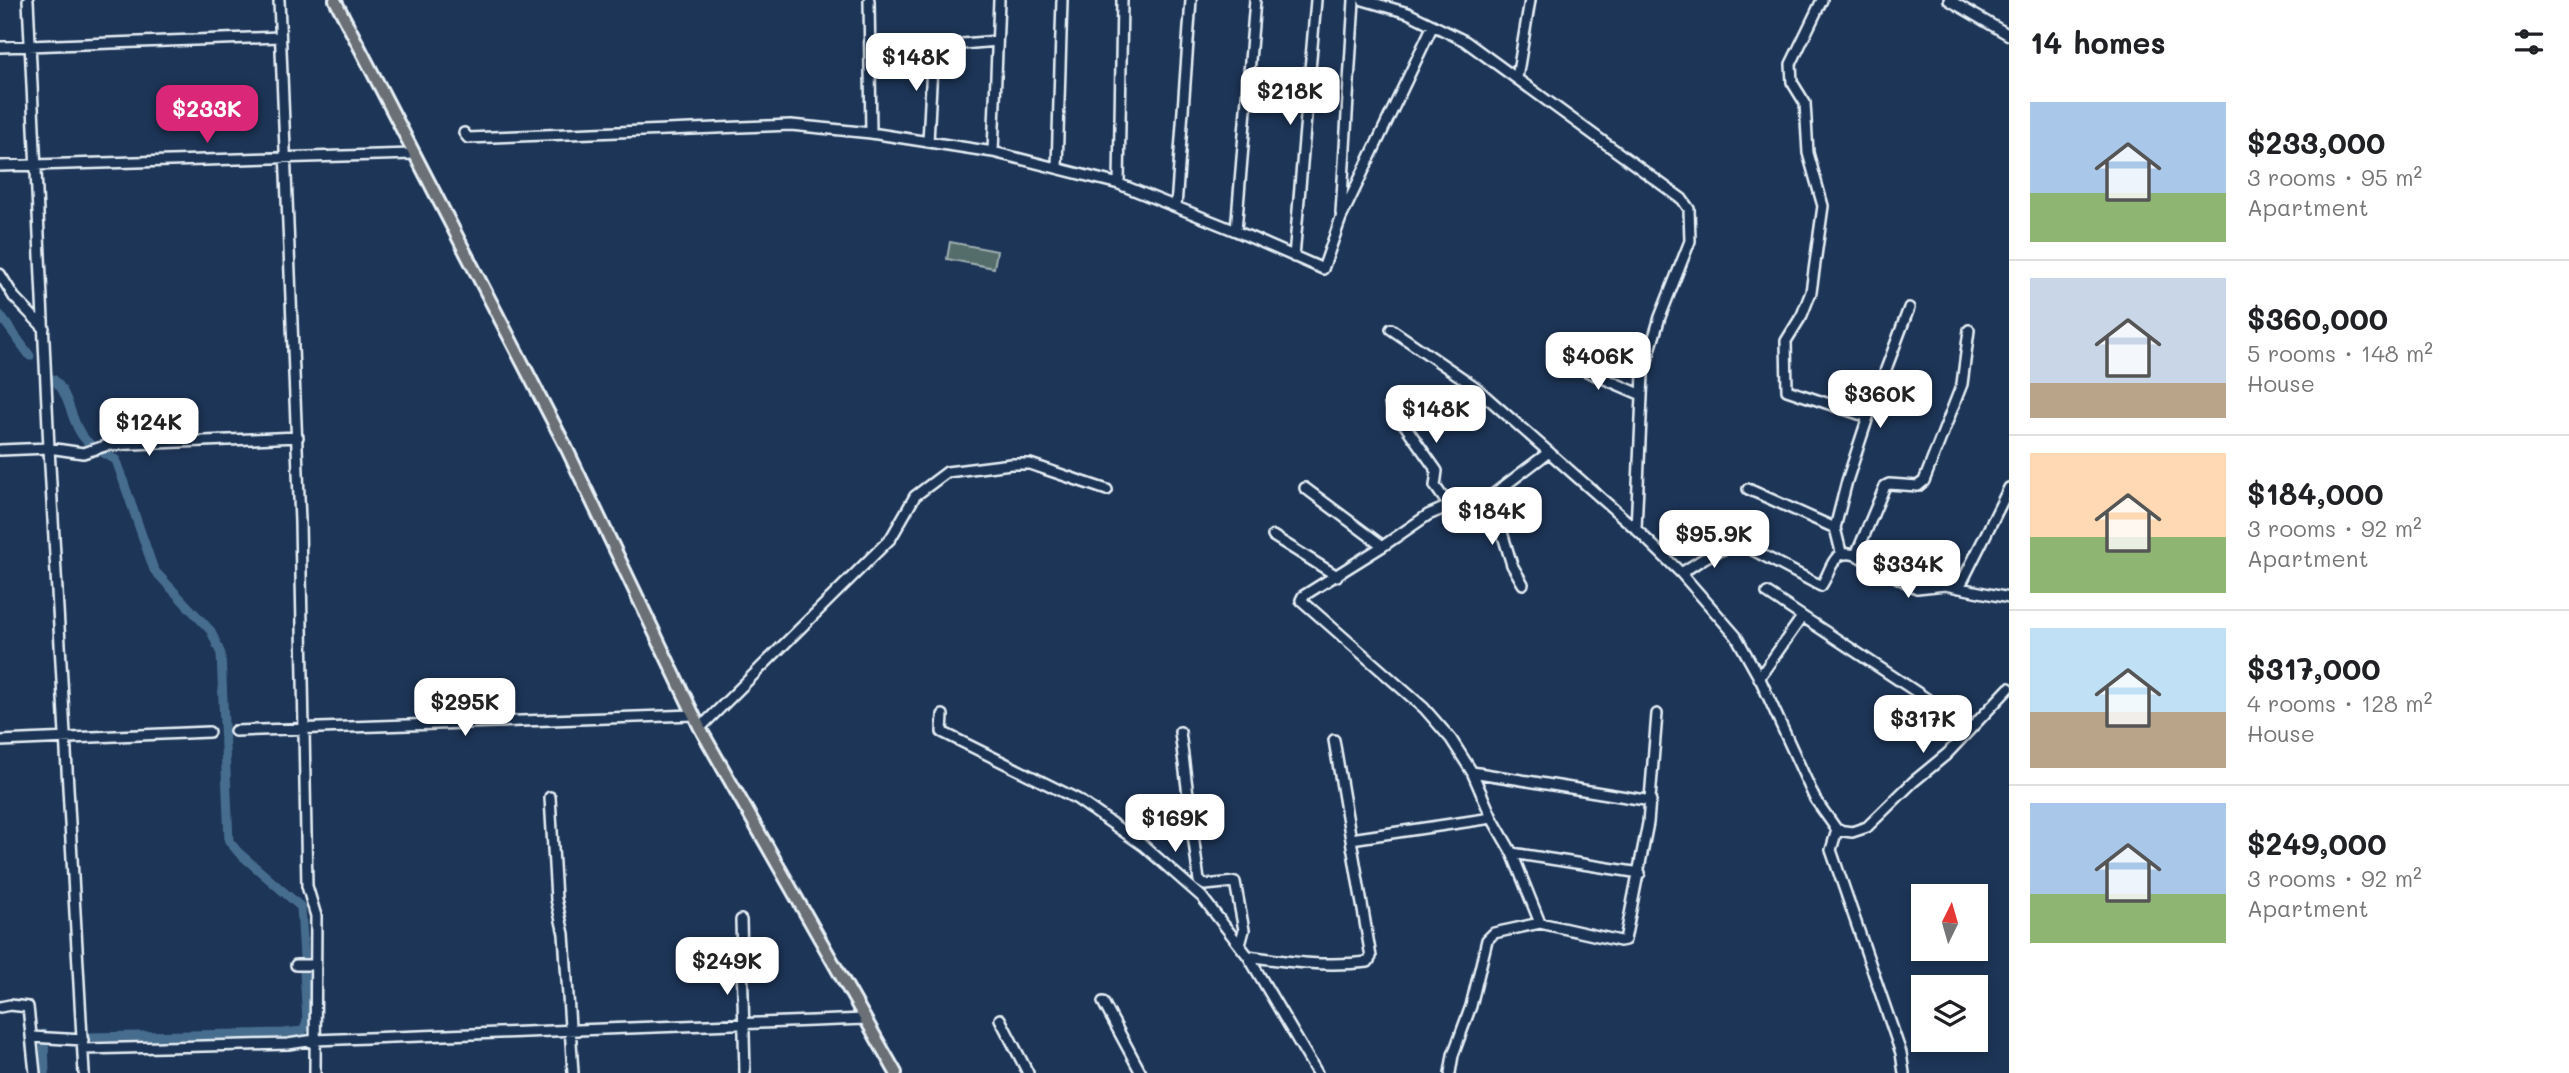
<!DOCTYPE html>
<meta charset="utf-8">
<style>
body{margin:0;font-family:Mali,sans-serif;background:#f6f6f6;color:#202124;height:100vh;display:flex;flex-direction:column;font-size:26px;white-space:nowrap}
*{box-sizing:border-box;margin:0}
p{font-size:23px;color:#757577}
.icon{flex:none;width:38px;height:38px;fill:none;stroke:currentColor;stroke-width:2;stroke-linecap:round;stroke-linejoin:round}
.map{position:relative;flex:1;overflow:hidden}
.sheet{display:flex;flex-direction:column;background:#fff;width:560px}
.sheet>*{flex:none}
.needle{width:46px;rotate:5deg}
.fabs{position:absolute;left:1911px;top:884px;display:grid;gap:14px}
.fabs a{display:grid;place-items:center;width:77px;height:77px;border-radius:0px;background:#fff;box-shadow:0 4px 10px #0003;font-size:35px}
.price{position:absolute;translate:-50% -60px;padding:0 16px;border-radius:14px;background:#fff;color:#222;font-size:23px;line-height:46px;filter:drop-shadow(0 2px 4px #0008)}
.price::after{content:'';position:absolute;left:50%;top:42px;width:21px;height:16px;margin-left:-10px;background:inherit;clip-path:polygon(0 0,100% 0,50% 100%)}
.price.current{background:#db2777;color:#fff}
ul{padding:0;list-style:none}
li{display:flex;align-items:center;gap:21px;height:175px;padding:0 21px}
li+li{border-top:2px solid #e0e0e0}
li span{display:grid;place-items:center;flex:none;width:196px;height:140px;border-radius:0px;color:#555}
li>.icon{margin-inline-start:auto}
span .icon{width:84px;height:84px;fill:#fffc;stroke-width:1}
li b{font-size:30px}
h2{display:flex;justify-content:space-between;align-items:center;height:84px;padding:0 21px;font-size:30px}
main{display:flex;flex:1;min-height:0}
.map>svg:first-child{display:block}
.green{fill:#556d6a;stroke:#9eafb1;stroke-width:2}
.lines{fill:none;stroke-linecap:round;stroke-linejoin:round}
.canal{stroke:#466d8e;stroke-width:9}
.minor-casing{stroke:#e8f1f8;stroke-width:14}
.major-casing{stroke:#e8f1f8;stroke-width:16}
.minor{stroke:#1d3557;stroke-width:9}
.major{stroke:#6a7074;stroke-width:10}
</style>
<main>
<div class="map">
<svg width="2009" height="1073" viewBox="0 0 2009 1073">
<rect width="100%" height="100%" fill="#1d3557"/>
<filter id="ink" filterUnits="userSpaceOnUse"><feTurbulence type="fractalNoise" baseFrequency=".0143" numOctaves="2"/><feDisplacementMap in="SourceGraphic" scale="14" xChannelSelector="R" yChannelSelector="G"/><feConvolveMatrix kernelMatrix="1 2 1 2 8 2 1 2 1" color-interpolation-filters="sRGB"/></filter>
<g filter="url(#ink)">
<!-- green -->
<path class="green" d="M950 242 997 251 994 268 947 259Z"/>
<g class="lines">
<!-- canal -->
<path class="canal" d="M0 315 30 356
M53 379C73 396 69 427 90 444
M100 451 116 460 154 570 211 631 221 654 229 841 238 852 301 907 304 958
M44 1034 45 1073
M89 1037 283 1033 303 1031 307 1021 304 972"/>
<!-- minor casing -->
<g class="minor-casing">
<path id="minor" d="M28 0 49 448 84 1073
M279 0 300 522 307 886 316 916 315 1073
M869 0 871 133
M1363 0 1408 13 1465 41 1682 199 1689 209 1690 241 1660 317 1643 374 1636 529
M1822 0 1791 64 1792 82 1805 103 1808 153 1823 206 1811 292 1802 315 1786 341 1787 390 1868 417
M1949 0 2009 35
M0 47 280 37
M870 52 997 41
M1517 78 1530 0
M464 133 468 138 791 125 871 133 993 152 1119 184 1236 231 1323 269 1341 218 1433 25
M928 142 933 46
M993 152 999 0
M0 166 414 154
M1057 168 1062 0
M1119 184 1122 0
M1176 207 1191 0
M1341 213 1354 0
M1236 231 1255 0
M1294 257 1316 0
M0 274 14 297 44 328
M1391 329 1474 386 1636 529 1681 573 1736 636 1761 681 1815 799 1837 830 1852 832 1867 827 1913 782 1947 754 2009 688
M1566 362 1642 395
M1390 404 1437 471 1435 486 1449 506
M0 450 49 448 83 453 108 445 298 437
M1305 488 1383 546
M1748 489 1835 528
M1491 496 1512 565 1523 584
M1273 536 1337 576
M1841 552 1835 528 1847 481 1868 417 1909 308
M1856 555 1885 486 1889 484 1918 486 1924 481 1962 384 1969 330
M1681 573C1701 561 1721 543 1747 547L1821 586C1833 569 1831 548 1856 555L1917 588 1945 585 2009 598
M1959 588 2009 488
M1767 593 1971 728
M1759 678 1802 617
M943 715 942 732 1077 799 1144 846 1202 897 1248 956 1317 1073
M700 728 891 538 915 496 947 472 1011 464H1030L1107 490
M235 731 694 715
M1180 732 1199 881 1205 885 1235 882 1244 930 1240 945
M0 741 209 732
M1472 772 1651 801
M550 797 556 899 564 934 573 1073
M1837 830 1831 850 1901 1053 1904 1073
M1351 839 1492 818
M1512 853 1640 873
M741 920 745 1073
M1540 923 1512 853 1492 818 1472 772 1451 739 1424 708 1301 600 1303 596 1383 546 1428 515 1449 506 1491 496 1549 452
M1248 956C1288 962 1327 967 1368 962L1371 957 1334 740
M296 965H315
M1103 1002 1141 1073
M0 1007 10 1005 28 1007 35 1073
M1000 1019 1028 1073
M31 1037 83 1040
M83 1049 288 1044 315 1040 865 1019
M1450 1073 1453 1055 1471 1006 1487 940 1494 933 1540 923 1620 941 1625 940 1648 823 1657 714"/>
</g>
<!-- major casing -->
<g class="major-casing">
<path id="major" d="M335 0 565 445 700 728 896 1073"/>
</g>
<!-- minor -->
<use href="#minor" class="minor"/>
<!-- major -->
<use href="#major" class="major"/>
</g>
</g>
</svg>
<div class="fabs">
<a><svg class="needle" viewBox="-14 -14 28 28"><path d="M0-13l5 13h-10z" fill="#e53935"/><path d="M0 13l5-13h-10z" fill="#757577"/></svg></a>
<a><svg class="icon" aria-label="layers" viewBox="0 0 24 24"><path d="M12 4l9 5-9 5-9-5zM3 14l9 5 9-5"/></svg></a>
</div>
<b class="price" style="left:916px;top:93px">$148K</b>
<b class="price" style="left:1290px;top:127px">$218K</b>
<b class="price current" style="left:207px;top:145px">$233K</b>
<b class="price" style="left:1598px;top:392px">$406K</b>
<b class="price" style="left:1880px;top:430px">$360K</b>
<b class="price" style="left:1436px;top:445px">$148K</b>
<b class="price" style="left:149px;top:458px">$124K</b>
<b class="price" style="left:1492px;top:547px">$184K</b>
<b class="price" style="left:1714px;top:570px">$95.9K</b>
<b class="price" style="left:1908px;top:600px">$334K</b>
<b class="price" style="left:465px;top:738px">$295K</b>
<b class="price" style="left:1923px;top:755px">$317K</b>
<b class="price" style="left:1175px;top:854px">$169K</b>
<b class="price" style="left:727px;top:997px">$249K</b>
</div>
<section class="sheet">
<h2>14 homes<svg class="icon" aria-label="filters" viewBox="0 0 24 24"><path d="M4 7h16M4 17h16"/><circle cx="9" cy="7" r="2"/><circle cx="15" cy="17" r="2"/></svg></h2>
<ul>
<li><span style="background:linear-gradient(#a9c7e8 65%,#8fb573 0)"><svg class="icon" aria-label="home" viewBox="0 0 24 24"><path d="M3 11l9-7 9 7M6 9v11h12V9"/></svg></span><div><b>$233,000</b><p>3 rooms · 95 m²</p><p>Apartment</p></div></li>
<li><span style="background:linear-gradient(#c9d6e8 75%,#b9a48a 0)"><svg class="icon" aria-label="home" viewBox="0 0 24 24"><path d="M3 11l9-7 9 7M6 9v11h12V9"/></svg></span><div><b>$360,000</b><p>5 rooms · 148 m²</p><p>House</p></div></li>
<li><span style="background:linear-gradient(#ffd9b3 60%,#8fb573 0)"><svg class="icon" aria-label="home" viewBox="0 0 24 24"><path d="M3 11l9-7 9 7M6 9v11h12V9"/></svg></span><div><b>$184,000</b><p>3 rooms · 92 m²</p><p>Apartment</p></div></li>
<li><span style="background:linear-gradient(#bfe0f5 60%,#b9a48a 0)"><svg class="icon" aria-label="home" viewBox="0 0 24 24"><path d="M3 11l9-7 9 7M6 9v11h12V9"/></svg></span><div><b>$317,000</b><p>4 rooms · 128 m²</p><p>House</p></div></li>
<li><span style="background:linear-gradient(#a9c7e8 65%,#8fb573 0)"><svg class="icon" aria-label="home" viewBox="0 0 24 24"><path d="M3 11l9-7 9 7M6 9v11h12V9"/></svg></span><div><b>$249,000</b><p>3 rooms · 92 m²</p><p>Apartment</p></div></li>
</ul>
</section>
</main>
